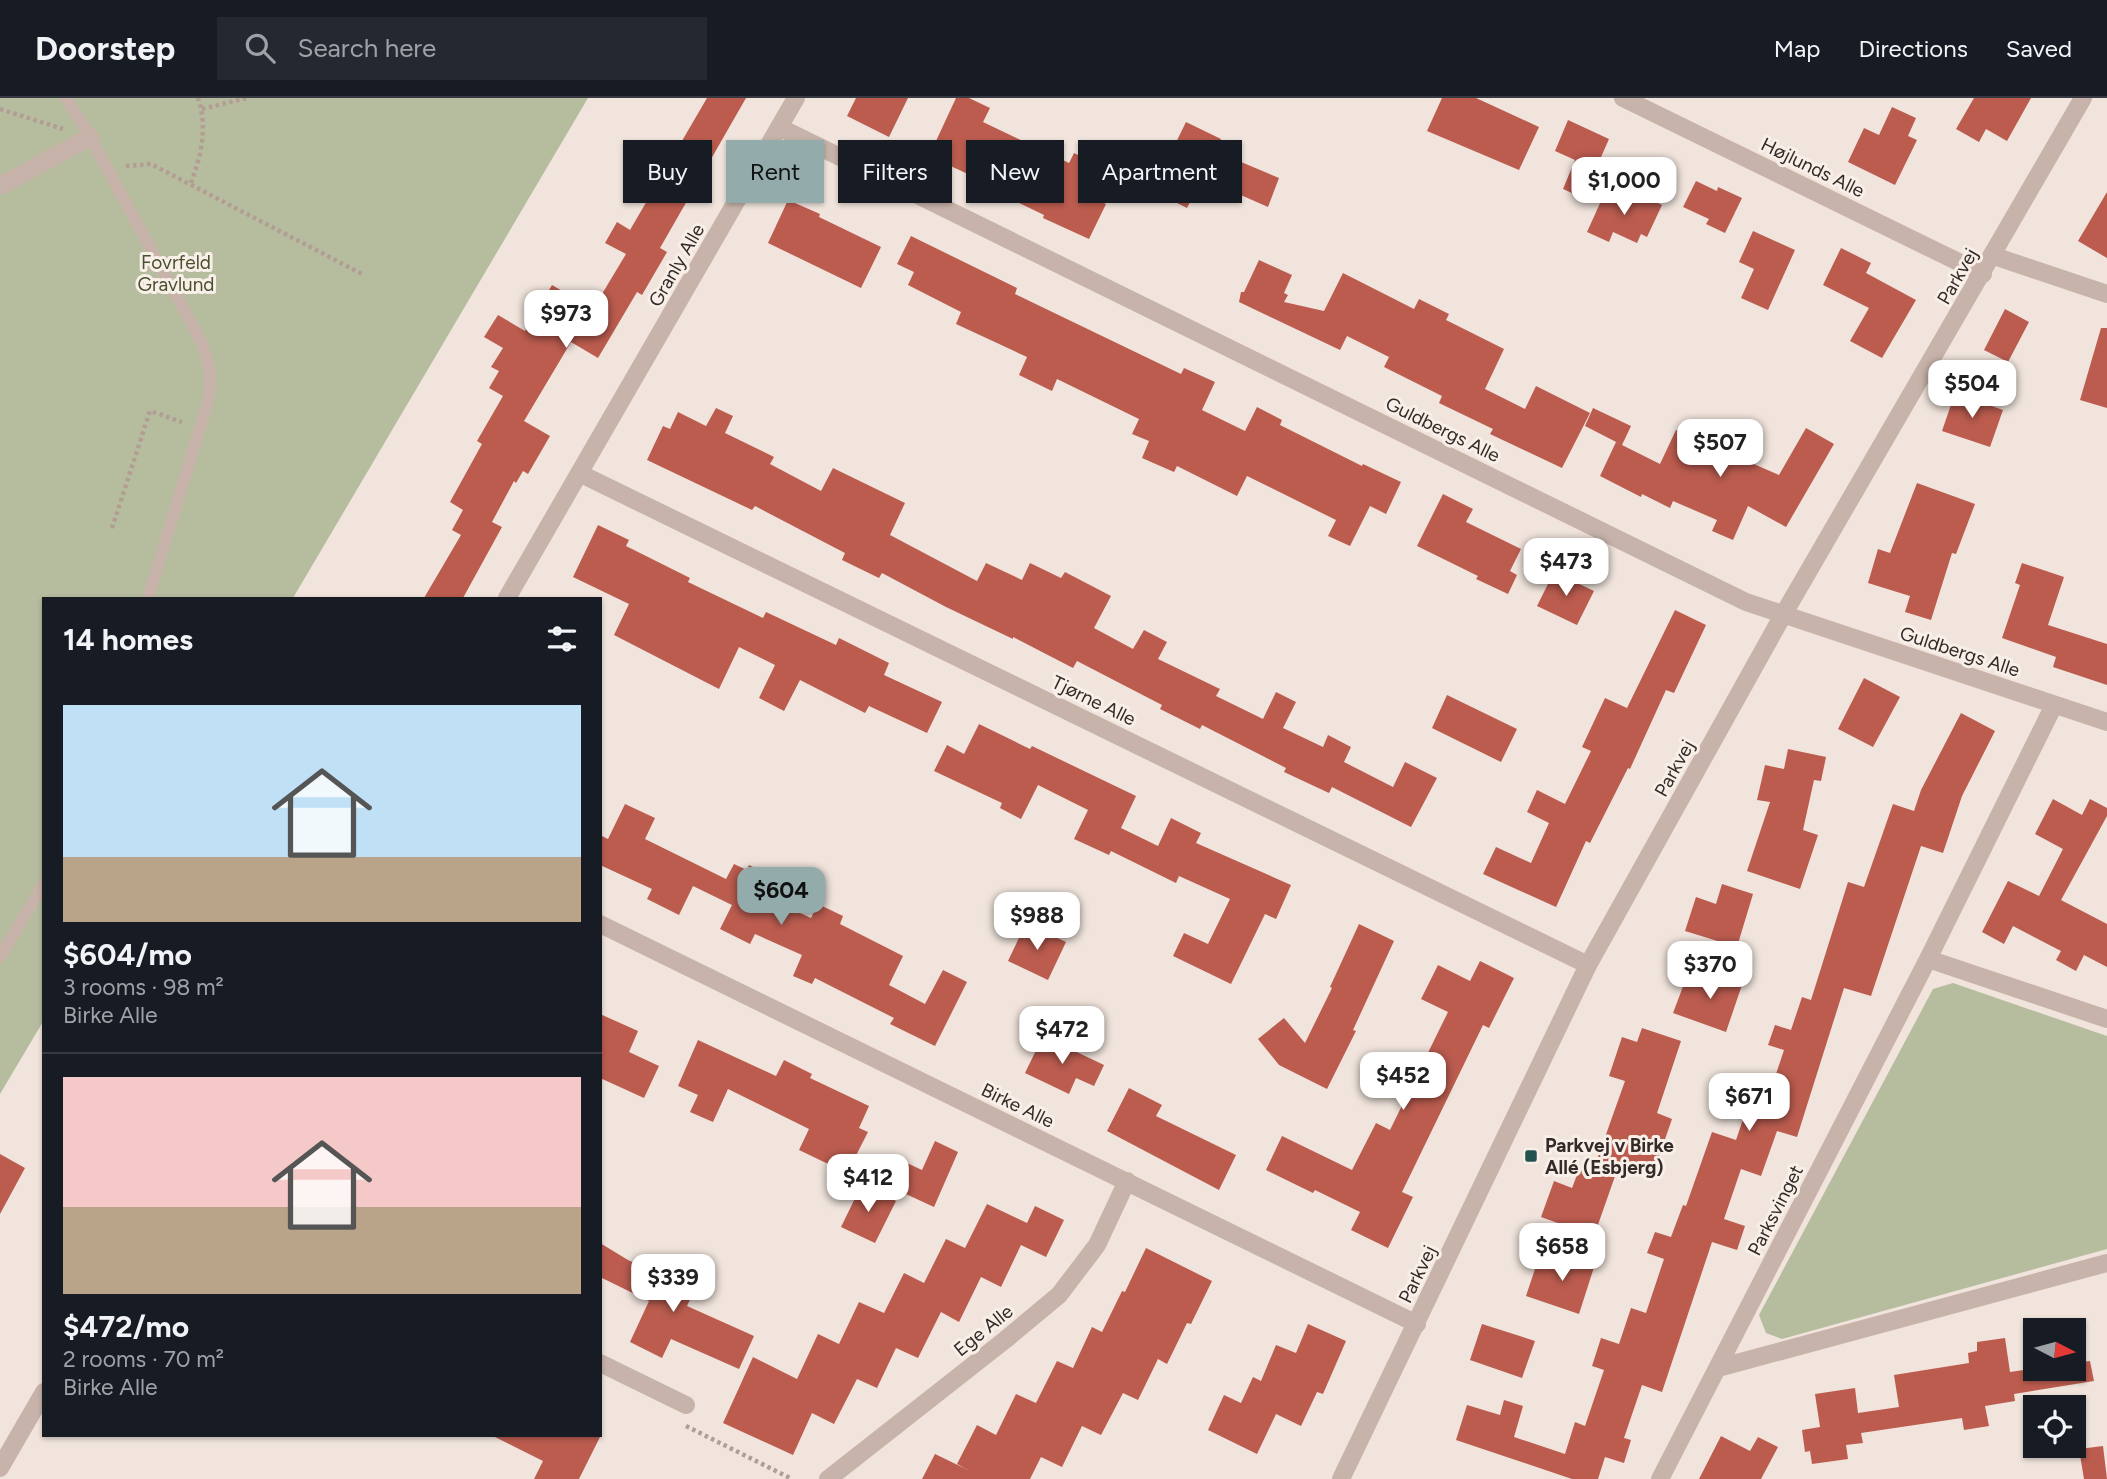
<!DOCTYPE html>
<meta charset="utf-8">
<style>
body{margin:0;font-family:Figtree,sans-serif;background:#242831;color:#f1f3f6;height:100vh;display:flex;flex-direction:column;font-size:26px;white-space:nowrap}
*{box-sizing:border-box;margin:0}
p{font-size:23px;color:#9ea1a6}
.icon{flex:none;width:38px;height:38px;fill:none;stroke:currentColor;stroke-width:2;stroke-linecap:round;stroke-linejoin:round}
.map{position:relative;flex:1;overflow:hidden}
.details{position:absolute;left:42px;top:499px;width:560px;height:840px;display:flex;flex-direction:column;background:#171b24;border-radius:0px;box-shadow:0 2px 5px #0004}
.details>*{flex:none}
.banner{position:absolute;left:623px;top:42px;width:665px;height:63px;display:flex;gap:14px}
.needle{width:46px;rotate:96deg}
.fabs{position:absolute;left:2023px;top:1220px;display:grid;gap:14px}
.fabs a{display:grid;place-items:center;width:63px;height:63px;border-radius:0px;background:#171b24;box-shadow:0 2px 5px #0004;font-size:35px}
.price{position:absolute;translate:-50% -60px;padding:0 16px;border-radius:14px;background:#fff;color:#222;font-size:23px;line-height:46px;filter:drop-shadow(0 2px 4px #0008)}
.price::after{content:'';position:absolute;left:50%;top:42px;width:21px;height:16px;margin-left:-10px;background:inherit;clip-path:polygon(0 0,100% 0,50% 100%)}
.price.active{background:#94abab;color:#111}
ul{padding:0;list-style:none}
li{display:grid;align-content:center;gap:14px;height:371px;padding:0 21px}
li+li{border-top:2px solid #363941}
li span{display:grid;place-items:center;height:217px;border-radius:0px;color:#555}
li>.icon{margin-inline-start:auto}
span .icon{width:126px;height:126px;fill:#fffc;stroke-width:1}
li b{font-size:30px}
h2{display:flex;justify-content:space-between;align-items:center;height:84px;padding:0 21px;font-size:30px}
.tag{padding:0 24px;border-radius:0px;background:#171b24;box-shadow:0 2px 5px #0004;font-size:24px;line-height:63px}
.tag.active{background:#94abab;color:#111}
header{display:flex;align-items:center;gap:42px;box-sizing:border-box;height:98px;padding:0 35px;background:#171b24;border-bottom:2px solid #363941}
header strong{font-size:33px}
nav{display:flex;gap:38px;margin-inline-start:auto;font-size:24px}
.search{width:490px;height:63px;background:#242831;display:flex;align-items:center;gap:18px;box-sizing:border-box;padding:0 24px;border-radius:0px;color:#9ea1a6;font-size:26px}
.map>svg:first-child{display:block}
.green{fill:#b6bd9e}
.building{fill:#bb5c4f}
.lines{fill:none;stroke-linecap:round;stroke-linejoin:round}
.path{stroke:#b29d94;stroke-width:4.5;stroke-dasharray:3.5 3.5;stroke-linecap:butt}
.service{stroke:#c7b3a9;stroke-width:12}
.minor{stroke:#c7b3a9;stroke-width:18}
.tertiary{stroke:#c7b3a9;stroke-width:18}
.poi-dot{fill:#225250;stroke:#f8efe8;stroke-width:2.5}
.labels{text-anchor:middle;stroke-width:6;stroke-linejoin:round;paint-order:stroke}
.street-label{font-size:19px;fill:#342b28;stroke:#f8efe8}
.park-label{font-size:19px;fill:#48502e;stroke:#f8efe8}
.poi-label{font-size:19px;font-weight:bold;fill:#342b28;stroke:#f8efe8;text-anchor:start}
</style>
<header>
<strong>Doorstep</strong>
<div class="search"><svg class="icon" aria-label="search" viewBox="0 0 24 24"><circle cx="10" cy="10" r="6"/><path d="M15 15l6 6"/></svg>Search here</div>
<nav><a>Map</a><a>Directions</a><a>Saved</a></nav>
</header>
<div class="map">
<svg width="2107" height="1381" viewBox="0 0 2107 1381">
<rect width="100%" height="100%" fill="#f0e4dc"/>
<!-- green -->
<path class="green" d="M0 0H588L293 500H44V922L0 996Z
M1953 885 2107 938V1151L1782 1241 1766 1235 1759 1217 1933 891Z"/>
<!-- building -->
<path class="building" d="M707 0H746L660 150 667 154 642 197 637 194 598 260 571 244 524 323 550 338 528 376 523 373 516 385 514 383 492 424 502 429 463 500H424L461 437 452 432 463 412 450 404 482 346 477 343 503 298 489 290 499 273 491 269 503 250 484 239 498 217 525 233 552 187 593 211 626 156 605 145 617 124 630 132Z
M856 0H908L889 39 847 18Z
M956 0H969L990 10 983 24 1069 65 1074 55 1097 66 1083 95 1106 106 1089 141 1043 120 1044 117 969 81 970 77 929 58Z
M1442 0H1476L1539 29 1519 72 1427 33Z
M1974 0H2031L2007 43 1986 31 1979 44 1956 31Z
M1892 9 1916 20 1908 38 1917 42 1895 87 1848 64 1864 30 1879 37Z
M1568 22 1609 41 1583 100 1563 91 1575 62 1555 53Z
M1186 24 1221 41 1215 53 1279 80 1268 109 1202 80 1187 110 1159 96 1162 90 1155 87Z
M1696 83 1717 93 1718 89 1742 100 1725 135 1706 126 1709 121 1683 109Z
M1606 92 1626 101 1630 92 1662 107 1647 139 1641 136 1637 145 1613 134 1609 144 1587 134Z
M2107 94V160L2078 143Z
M788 102 820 116 819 119 881 149 861 190 768 145Z
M1753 133 1795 152 1768 212 1741 200 1754 171 1739 164Z
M911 138 1017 190 1015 196 1100 237 1181 276 1184 270 1215 284 1202 312 1245 333 1257 309 1282 322 1280 327 1362 368 1363 366 1401 384 1386 416 1370 408 1350 448 1328 438 1336 422 1247 378 1237 398 1177 368 1174 374 1142 360 1149 343 1132 336 1139 321 1057 281 1052 293 1019 277 1027 259 956 226 961 214 908 187 914 174 897 166Z
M1841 150 1871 165 1866 175 1916 202 1882 260 1850 243 1869 210 1823 187Z
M1259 162 1292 177 1284 195 1288 197 1284 204 1324 213 1343 175 1414 211 1419 201 1449 216 1446 222 1504 251 1485 291 1525 311 1536 288 1590 315 1562 370 1490 336 1493 331 1439 305 1442 298 1384 269 1389 259 1347 238 1340 252 1239 204 1241 194H1244Z
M2005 211 2029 224 2008 264 1984 252Z
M2101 230H2107V310L2080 302Z
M1955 295 2003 312 1990 349 1942 333Z
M716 310 733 318 725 335 774 359 770 366 821 393 833 370 905 405 890 437 977 483 986 465 1022 482 1030 465 1061 480 1065 474 1111 498 1094 530 1133 551 1144 532 1167 544 1158 561 1220 591 1216 598 1263 621 1276 594 1296 604 1283 630 1323 649 1328 637 1351 649 1344 664 1393 689 1405 664 1437 680 1411 729 1332 689 1329 695 1284 674 1286 670 1202 627 1200 631 1160 611 1162 607 1077 563 1073 570 1013 539V541L946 509 882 475 879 480 842 462 845 455 755 408 752 412 647 362 663 328 670 331 678 314 706 328Z
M1593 310 1631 328 1622 347 1585 328Z
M1806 330 1834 346 1786 429 1748 408 1733 442 1712 433 1717 422 1673 403 1670 410 1642 396 1641 399 1600 378 1616 344 1660 366 1676 332 1779 377Z
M1917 385 1975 406 1956 456 1952 455 1931 522 1905 514 1910 498 1868 485 1878 451 1890 455Z
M1443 396 1473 411 1466 424 1521 451 1510 473 1517 477 1508 496 1476 481 1478 478 1417 448Z
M598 427 629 442 626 448 690 480 688 484 763 520 766 514 836 547 839 540 889 565 884 577 942 604 927 635 869 608 865 615 800 582 784 613 759 600 775 567 739 549 719 591 614 537 629 506 573 479Z
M2022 465 2064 479 2048 527 2107 546V587L2053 569 2056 559 2002 540 2020 487 2015 485Z
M1554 474 1594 493 1577 527 1537 508Z
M1675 512 1706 527 1674 595 1666 592 1630 671 1628 670 1590 745 1586 743 1556 809 1483 776 1496 749 1531 765 1549 725 1527 714 1537 692 1565 706 1591 653 1582 649 1605 600 1627 610Z
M1864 580 1900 599 1873 649 1838 631Z
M1447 597 1517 631 1501 664 1432 630Z
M1961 615 1995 633 1962 698 1943 755 1921 748 1871 898 1844 890 1797 1039 1777 1033 1761 1078 1741 1071 1724 1121 1745 1128 1737 1152 1712 1144 1662 1294 1642 1287 1624 1340 1631 1342 1624 1365 1605 1359 1598 1381H1572L1456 1342 1467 1307 1500 1317 1504 1302 1523 1308 1514 1339 1565 1356 1575 1324 1585 1328 1604 1272 1592 1268 1601 1240 1619 1246 1631 1210 1646 1215 1664 1161 1647 1155 1655 1134 1671 1139 1683 1107 1686 1108 1712 1034 1736 1042 1750 1001 1766 1006 1784 952 1768 947 1775 927 1791 932 1802 899 1811 902 1848 784 1864 789 1893 706 1914 713 1921 692Z
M979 626 1030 651 1032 648 1136 698 1121 730 1158 748 1171 720 1201 735 1196 745 1291 787 1276 821 1265 816 1231 886 1173 858 1184 835 1208 846 1230 801 1179 778 1176 785 1111 753 1109 757 1074 741 1088 712 1038 687 1021 721 1000 710 1002 705 934 673 947 647 964 656Z
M1788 651 1826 659 1821 683 1814 682 1803 732 1818 737 1800 791 1747 773 1770 704 1757 702 1765 667 1784 671Z
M2053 701 2082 717 2090 701 2107 710V718L2061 802 2107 826V869L2084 857 2076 873 2056 862 2061 853 2013 828 2004 846 1982 834 2008 783 2039 798 2063 751 2035 736Z
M625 706 655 720 645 741 726 781 734 766 747 772 749 767 781 783 772 802 811 820 818 806 843 818 840 826 903 858 889 887 925 906 943 872 967 884 935 948 890 926 894 920 815 880 812 886 793 878 802 857 755 836 750 846 720 831 732 807 693 788 679 817 647 801 652 791 600 767V737L608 741Z
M1722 786 1753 796 1737 849 1685 833 1696 799 1716 806Z
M1026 825 1066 844 1048 882 1008 863Z
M1359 826 1394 843 1353 932 1356 933 1327 991 1279 967 1258 941 1284 920 1305 945 1332 890 1330 889Z
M1480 863 1514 880 1489 930 1483 927 1402 1094 1413 1099 1388 1150 1351 1132 1360 1114 1315 1092 1313 1095 1266 1072 1282 1038 1352 1072 1376 1025 1390 1032 1448 914 1421 901 1438 867 1470 883Z
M1722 873 1744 881 1726 934 1673 915 1687 878 1717 888Z
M600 916 638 933 629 954 659 968 644 1000 600 980Z
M1642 930 1681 943 1657 1015 1672 1021 1653 1076 1620 1064 1594 1138 1541 1119 1554 1083 1572 1090 1580 1069 1593 1073 1625 983 1609 978 1622 939 1637 944Z
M1043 938 1104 967 1094 988 1076 980 1069 996 1025 975Z
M698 942 776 978 784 962 812 976 810 980 869 1008 859 1030 868 1034 847 1075 799 1052 809 1031 728 991 713 1024 690 1014 698 997 678 988Z
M1129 990 1162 1007 1156 1018 1236 1057 1219 1092 1107 1033Z
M935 1043 958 1054 934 1109 895 1091 907 1065 922 1072Z
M0 1056 25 1070 0 1116Z
M862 1086 896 1103 875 1145 841 1129Z
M987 1106 1027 1125 1035 1108 1064 1122 1046 1159 1021 1147 1001 1189 981 1179 959 1224 941 1214 918 1260 896 1250 877 1290 857 1281 834 1326 812 1315 793 1357 723 1325 753 1259 797 1281 818 1236 839 1246 859 1204 884 1215 904 1175 924 1185 946 1141 965 1150Z
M600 1145 628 1162 694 1193 687 1208 754 1238 739 1271 671 1241 662 1260 630 1244 649 1203 600 1179Z
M1146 1150 1212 1183 1191 1226 1187 1225 1167 1266 1158 1261 1138 1302 1123 1295 1101 1337 1082 1328 1062 1369 1041 1359 1030 1381H922L935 1356 968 1372 957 1366 977 1327 996 1337 1016 1296 1036 1305 1057 1263 1073 1270 1092 1229 1102 1234 1122 1193 1125 1194Z
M1574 1155 1596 1163 1579 1216 1526 1198 1538 1162 1568 1172Z
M1308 1226 1346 1243 1323 1296 1317 1294 1301 1328 1276 1316 1257 1356 1208 1332 1224 1297 1241 1305 1253 1279 1261 1283 1276 1247 1296 1255Z
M1482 1226 1535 1243 1522 1280 1470 1262Z
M2005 1240 2010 1274 2037 1270H2074V1265L2090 1263 2094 1283 2014 1296 2015 1303 1985 1308 1989 1328 1964 1332 1962 1320 1861 1335 1863 1345 1846 1347 1848 1361 1812 1366 1810 1353 1805 1354 1802 1332 1820 1329 1815 1296 1855 1290 1858 1315 1899 1309 1894 1277 1969 1265 1968 1255 1977 1253V1244Z
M491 1337H601L579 1381H534L543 1363Z
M1721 1338 1750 1353 1758 1339 1778 1349 1761 1381H1699Z
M2103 1348 2107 1381H2084L2079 1351Z"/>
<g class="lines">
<!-- path -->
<path class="path" d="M0 11 63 31
M202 11 247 0
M126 68 151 66 364 177
M191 85C201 58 208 29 198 0
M112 430 150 313 182 324
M686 1328 792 1381"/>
<!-- service -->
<path class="service" d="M66 0 90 39 202 245 210 273 209 300 148 500
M0 859 44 785"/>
<!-- minor -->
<path class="minor" d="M1623 0 1983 176
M779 29 1746 504 2107 624
M0 88 90 39
M1994 158 2107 196
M581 376 1588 867
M507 500 796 0
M600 826 1417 1226
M1928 861 2107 921
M600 1265 686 1307
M1718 1270 2107 1165
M0 1370 44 1294
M828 1381 1005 1242 1059 1197 1097 1147 1127 1083
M1660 1381 1928 861 2054 607"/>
<!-- tertiary -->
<path class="tertiary" d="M1341 1381 1588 867 1783 517 2083 0"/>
</g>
<!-- markers -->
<rect class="poi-dot" x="1524" y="1051" width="14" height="14" rx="3.5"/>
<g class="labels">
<!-- street labels -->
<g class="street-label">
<text transform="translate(1813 69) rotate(26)" y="7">Højlunds Alle</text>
<text transform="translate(676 167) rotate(-60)" y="7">Granly Alle</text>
<text transform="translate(1957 178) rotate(-60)" y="7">Parkvej</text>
<text transform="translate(1443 331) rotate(26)" y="7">Guldbergs Alle</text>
<text transform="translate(1960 553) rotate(18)" y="7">Guldbergs Alle</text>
<text transform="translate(1094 602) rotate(26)" y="7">Tjørne Alle</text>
<text transform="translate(1674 670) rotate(-61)" y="7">Parkvej</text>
<text transform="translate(1018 1007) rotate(26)" y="7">Birke Alle</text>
<text transform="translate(1775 1112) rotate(-63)" y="7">Parksvinget</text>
<text transform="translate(1417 1176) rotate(-64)" y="7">Parkvej</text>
<text transform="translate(983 1232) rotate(-39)" y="7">Ege Alle</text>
</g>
<!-- park labels -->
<g class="park-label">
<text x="176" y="171">Fovrfeld<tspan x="176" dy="22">Gravlund</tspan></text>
</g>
<!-- poi labels -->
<g class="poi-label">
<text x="1545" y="1054">Parkvej v Birke<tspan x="1545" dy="22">Allé (Esbjerg)</tspan></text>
</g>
</g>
</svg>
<div class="fabs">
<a><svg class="needle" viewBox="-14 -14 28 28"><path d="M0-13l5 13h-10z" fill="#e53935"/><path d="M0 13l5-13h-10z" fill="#9ea1a6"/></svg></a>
<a><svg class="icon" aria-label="locate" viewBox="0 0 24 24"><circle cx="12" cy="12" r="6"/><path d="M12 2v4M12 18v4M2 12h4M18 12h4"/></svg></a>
</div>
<b class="price" style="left:1624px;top:119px">$1,000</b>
<b class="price" style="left:566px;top:252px">$973</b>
<b class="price" style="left:1972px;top:322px">$504</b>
<b class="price" style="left:1720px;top:381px">$507</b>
<b class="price" style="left:1566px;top:500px">$473</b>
<b class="price active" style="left:781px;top:829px">$604</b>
<b class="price" style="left:1037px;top:854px">$988</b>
<b class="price" style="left:1710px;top:903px">$370</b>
<b class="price" style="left:1062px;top:968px">$472</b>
<b class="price" style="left:1403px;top:1014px">$452</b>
<b class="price" style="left:1749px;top:1035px">$671</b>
<b class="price" style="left:868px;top:1116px">$412</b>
<b class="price" style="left:1562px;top:1185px">$658</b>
<b class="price" style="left:673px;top:1216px">$339</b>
<div class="banner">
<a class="tag">Buy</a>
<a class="tag active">Rent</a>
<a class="tag">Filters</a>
<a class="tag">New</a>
<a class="tag">Apartment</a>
</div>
<section class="details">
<h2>14 homes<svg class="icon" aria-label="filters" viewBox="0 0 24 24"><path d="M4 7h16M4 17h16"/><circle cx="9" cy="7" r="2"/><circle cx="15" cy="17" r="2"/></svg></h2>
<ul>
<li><span style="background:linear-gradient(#bfe0f5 70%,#b9a48a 0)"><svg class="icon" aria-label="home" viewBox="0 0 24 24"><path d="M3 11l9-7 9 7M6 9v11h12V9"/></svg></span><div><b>$604/mo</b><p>3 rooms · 98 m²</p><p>Birke Alle</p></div></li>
<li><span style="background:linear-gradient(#f6c9c9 60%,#b9a48a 0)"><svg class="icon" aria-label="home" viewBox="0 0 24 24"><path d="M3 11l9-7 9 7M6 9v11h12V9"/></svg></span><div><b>$472/mo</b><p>2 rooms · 70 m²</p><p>Birke Alle</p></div></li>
</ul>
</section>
</div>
